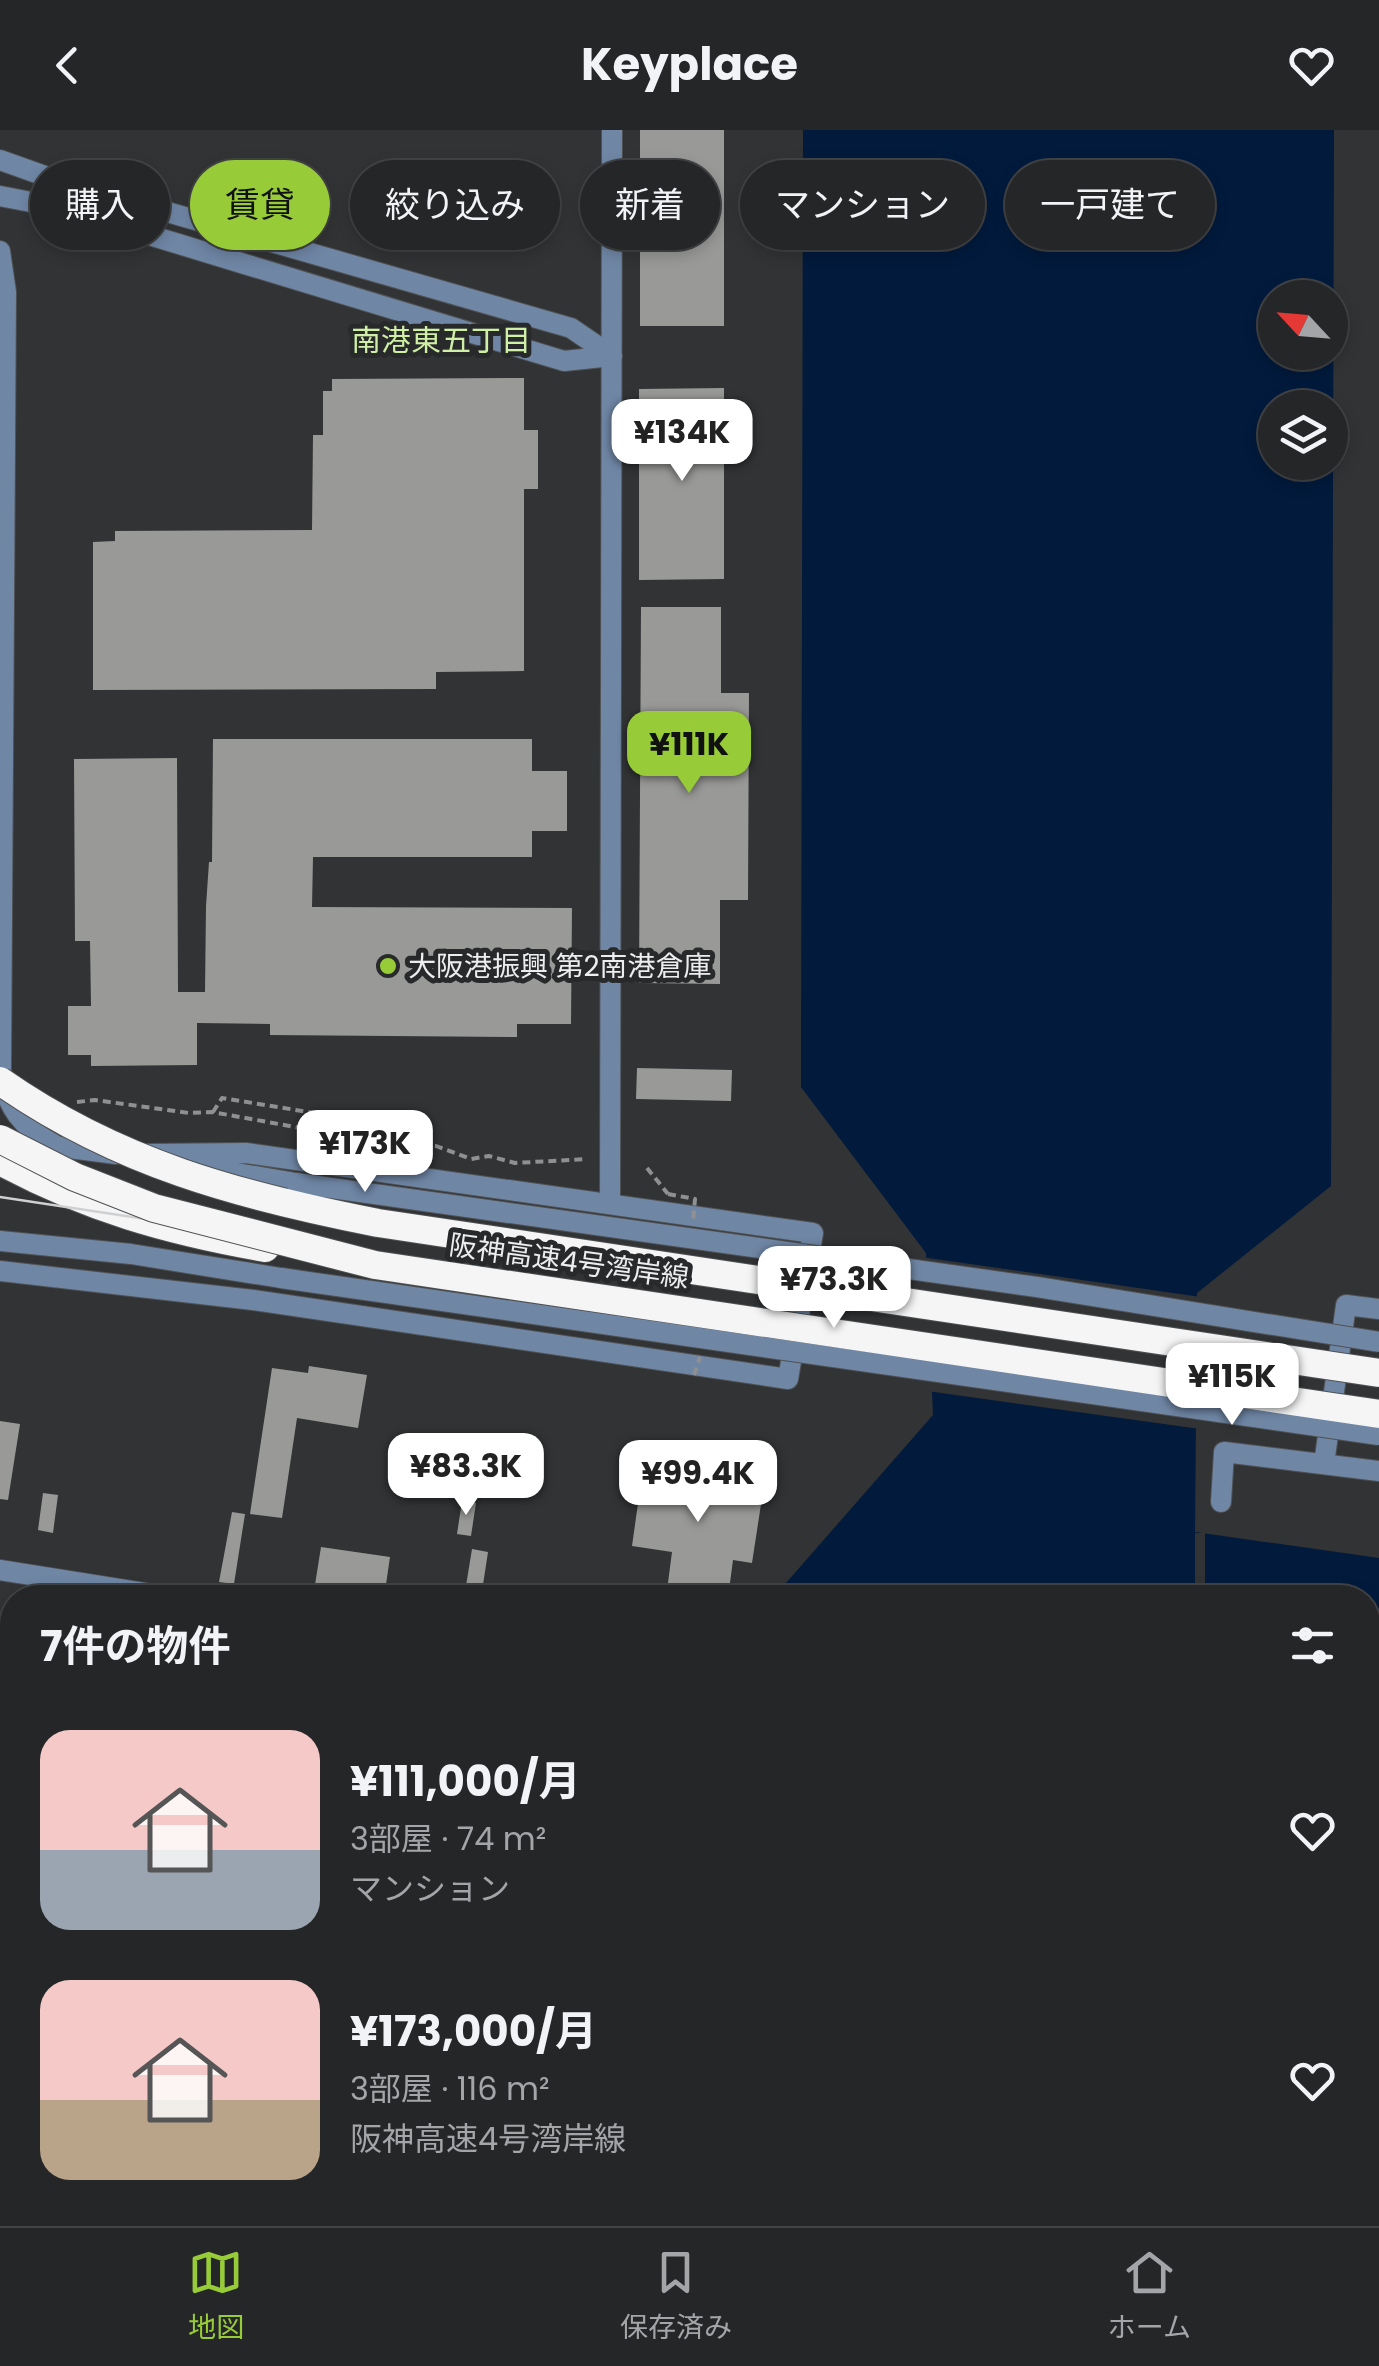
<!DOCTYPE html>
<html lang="ja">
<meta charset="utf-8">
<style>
body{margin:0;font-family:Poppins,"Noto Sans JP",sans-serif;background:#2d2e30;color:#f1f3f6;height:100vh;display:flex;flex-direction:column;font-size:38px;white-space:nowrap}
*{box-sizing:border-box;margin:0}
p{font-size:32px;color:#a3a5a8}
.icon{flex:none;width:55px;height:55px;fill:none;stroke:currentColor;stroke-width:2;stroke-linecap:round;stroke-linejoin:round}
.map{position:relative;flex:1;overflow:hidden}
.side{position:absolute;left:0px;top:1455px;width:1380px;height:642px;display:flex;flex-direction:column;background:#252628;border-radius:40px 40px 0 0;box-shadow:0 5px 15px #0003,0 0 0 2px #424345}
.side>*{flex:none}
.guide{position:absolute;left:30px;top:30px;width:1320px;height:90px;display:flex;gap:20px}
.needle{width:65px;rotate:296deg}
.fabs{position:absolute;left:1258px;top:150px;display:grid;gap:20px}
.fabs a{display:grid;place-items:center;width:90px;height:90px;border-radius:50%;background:#252628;box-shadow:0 5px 15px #0003,0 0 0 2px #424345;font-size:50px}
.price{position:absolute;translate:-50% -85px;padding:0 22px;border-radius:20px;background:#fff;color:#222;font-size:32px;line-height:65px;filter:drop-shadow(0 2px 5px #0008)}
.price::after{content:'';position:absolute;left:50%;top:60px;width:30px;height:22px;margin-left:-15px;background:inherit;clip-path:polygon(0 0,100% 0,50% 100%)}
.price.active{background:#97cc38;color:#111}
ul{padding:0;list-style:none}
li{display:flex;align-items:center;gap:30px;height:250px;padding:0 40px}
li span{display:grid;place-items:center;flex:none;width:280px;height:200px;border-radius:30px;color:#555}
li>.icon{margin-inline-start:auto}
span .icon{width:120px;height:120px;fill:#fffc;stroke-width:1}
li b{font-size:42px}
h2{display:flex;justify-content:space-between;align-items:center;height:120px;padding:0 40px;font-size:42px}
.chip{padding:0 35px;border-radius:45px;background:#252628;box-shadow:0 5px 15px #0003,0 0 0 2px #424345;font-size:35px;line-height:90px}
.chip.active{background:#97cc38;color:#111}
header{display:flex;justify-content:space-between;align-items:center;height:130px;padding:0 40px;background:#252628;font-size:45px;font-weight:700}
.menu{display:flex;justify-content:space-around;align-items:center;height:140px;border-top:2px solid #424345;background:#252628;font-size:28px;color:#a3a5a8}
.menu a{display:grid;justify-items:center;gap:5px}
.menu .active{color:#97cc38}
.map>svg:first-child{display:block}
.water{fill:#021a3c;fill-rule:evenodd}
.pier{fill:#313335}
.building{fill:#999a97}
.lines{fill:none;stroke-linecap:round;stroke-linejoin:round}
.minor-casing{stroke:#4f5153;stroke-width:22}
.highway-casing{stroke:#4f5153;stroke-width:30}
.path{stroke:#8e9092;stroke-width:4;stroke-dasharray:8 5;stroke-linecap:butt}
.minor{stroke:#6f86a5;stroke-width:20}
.highway{stroke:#f5f5f5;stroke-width:28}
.tram{stroke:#cfd0d2;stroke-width:2.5}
.minor-bridge-casing{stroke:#4f5153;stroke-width:22;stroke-linecap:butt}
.highway-bridge-casing{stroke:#4f5153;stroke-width:30;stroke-linecap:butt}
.path-bridge{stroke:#8e9092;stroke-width:4;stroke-dasharray:8 5;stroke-linecap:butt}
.minor-bridge{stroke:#6f86a5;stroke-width:20}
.highway-bridge{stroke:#f5f5f5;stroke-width:28}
.poi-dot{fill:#97cc38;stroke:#27292b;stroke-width:4}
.labels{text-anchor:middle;stroke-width:10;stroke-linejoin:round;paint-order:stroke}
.poi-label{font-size:28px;fill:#ecedef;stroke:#27292b;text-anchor:start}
.street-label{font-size:28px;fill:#ecedef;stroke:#27292b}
.neighbourhood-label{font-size:30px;fill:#cfeea6;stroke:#27292b}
</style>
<header><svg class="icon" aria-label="back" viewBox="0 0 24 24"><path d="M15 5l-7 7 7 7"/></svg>Keyplace<svg class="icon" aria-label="heart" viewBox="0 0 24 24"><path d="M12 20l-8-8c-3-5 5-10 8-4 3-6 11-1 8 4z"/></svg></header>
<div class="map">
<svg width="1379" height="2096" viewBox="0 0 1379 2096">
<rect width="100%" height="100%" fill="#313335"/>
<!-- water -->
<path class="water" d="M803 0H1334L1331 1056 1197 1163 1195 1402 1379 1428V2096H690L692 2085H1368V1468L784 1467 786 1453 933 1285 926 1123 801 957ZM1275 168H1330V222H1275ZM1275 278H1330V332H1275Z"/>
<!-- pier -->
<path class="pier" d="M921 1127 1201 1167 1200 1299 927 1261Z
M1195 1403H1205V1467H1195Z"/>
<!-- building -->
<path class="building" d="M640 0H724V196H640Z
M524 248V300H538V359H524V541L436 542V559L93 560V412L115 411V401L312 400 313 305H323V261H332V249Z
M724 258V449L639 450V259Z
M641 477H721V563H749L748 770H720V854L639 853Z
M213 609H532V641H567V701H532V727H313L312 777 572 778 571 894H517V907L270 905V894L197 893V935L91 936V925H68V876H91L90 811H75L74 629 177 628 178 862H205L206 776 209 732H212Z
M637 938 732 940 731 971 636 969Z
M309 1236 367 1245 358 1298 297 1288 282 1388 250 1384 272 1238 308 1243Z
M0 1291 20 1294 8 1370 0 1369Z
M644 1331 765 1348 752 1433 733 1430 728 1468H666L672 1422 632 1416Z
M43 1363 58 1365 53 1403 38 1400Z
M462 1371 476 1373 471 1406 457 1404Z
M232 1382 245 1384 234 1454 219 1452Z
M321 1417 390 1427 384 1468 314 1461Z
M472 1419 488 1422 481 1468H464Z"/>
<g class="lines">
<!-- minor casing -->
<g class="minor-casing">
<path id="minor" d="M0 30 56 50 571 198 612 226
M0 66 57 77 564 231 612 226
M0 121 6 162 1 940C6 978 22 997 55 1015
M46 1015 116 1024
M194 1036 296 1053
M610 1072 612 0
M0 1111 131 1124 281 1148
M0 1141 253 1170 788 1249 813 1103 246 1023 144 1024
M1324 1334 1346 1175 1379 1179
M1221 1372 1224 1322 1379 1341
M0 1440 176 1468
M0 1759 12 1761
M0 1961 12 1963"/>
</g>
<!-- highway casing -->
<g class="highway-casing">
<path id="highway" d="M0 1031C87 1078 168 1101 265 1118"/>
</g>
<!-- path -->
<path class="path" d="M77 972 95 970 189 983 212 982 312 1000 343 1001 367 1013 398 1017 414 1014 436 1016 471 1029 489 1026 515 1033 587 1029
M213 982 222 968 345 988
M344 999 345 988 388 994
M647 1038 668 1064"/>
<!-- minor -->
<use href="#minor" class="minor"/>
<!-- highway -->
<use href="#highway" class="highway"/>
<!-- tram -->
<path class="tram" d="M0 1067 824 1192 1379 1271"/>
<!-- minor-bridge casing -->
<g class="minor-bridge-casing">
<path id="minor-bridge" d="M296 1053 1037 1157 1379 1212
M281 1148 1379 1305"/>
</g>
<!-- highway-bridge casing -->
<g class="highway-bridge-casing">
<path id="highway-bridge" d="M0 951C117 1033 240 1066 378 1093L1379 1243
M0 1009 75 1047 154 1078 375 1135 1379 1284"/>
</g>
<!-- path-bridge -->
<path class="path-bridge" d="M668 1064 695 1069 693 1092
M694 1245 700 1227"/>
<!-- minor-bridge -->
<use href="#minor-bridge" class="minor-bridge"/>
<!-- highway-bridge -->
<use href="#highway-bridge" class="highway-bridge"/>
</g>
<!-- markers -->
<circle class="poi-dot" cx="388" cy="836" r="10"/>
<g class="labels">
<!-- poi labels -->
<g class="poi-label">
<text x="408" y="846">大阪港振興 第2南港倉庫</text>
</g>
<!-- street labels -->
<g class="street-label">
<text transform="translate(569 1131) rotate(8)" y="10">阪神高速4号湾岸線</text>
</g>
<!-- neighbourhood labels -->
<g class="neighbourhood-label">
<text x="441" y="221">南港東五丁目</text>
</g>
</g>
</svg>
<div class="fabs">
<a><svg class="needle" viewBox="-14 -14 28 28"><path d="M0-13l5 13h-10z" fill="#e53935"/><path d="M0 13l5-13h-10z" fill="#a3a5a8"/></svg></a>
<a><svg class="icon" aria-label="layers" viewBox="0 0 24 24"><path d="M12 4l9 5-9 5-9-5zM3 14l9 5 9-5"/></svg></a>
</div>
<b class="price" style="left:682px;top:354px">¥134K</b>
<b class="price active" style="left:689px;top:666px">¥111K</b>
<b class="price" style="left:365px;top:1065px">¥173K</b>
<b class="price" style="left:834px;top:1201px">¥73.3K</b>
<b class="price" style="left:1232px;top:1298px">¥115K</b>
<b class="price" style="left:466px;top:1388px">¥83.3K</b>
<b class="price" style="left:698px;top:1395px">¥99.4K</b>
<div class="guide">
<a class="chip">購入</a>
<a class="chip active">賃貸</a>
<a class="chip">絞り込み</a>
<a class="chip">新着</a>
<a class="chip">マンション</a>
<a class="chip">一戸建て</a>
</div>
<section class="side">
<h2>7件の物件<svg class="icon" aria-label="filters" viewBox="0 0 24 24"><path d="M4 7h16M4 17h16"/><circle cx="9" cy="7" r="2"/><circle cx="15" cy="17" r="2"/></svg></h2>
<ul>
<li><span style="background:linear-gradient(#f6c9c9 60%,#9aa5b1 0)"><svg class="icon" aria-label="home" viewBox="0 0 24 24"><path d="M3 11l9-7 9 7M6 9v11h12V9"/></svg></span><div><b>¥111,000/月</b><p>3部屋 · 74 m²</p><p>マンション</p></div><svg class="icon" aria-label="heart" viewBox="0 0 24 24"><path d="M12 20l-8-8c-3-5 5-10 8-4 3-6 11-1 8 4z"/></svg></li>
<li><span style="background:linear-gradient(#f6c9c9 60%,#b9a48a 0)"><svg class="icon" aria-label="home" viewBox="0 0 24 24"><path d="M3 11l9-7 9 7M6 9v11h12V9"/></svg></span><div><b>¥173,000/月</b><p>3部屋 · 116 m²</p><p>阪神高速4号湾岸線</p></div><svg class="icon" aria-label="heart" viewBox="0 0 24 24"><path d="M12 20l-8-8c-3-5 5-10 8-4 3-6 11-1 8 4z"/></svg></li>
</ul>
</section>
</div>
<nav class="menu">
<a class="active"><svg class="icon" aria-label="map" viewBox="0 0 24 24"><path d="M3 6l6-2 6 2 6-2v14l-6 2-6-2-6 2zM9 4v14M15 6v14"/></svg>地図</a>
<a><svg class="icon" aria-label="saved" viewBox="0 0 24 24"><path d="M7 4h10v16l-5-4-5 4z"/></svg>保存済み</a>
<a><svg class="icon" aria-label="home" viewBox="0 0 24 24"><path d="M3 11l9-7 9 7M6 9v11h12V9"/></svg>ホーム</a>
</nav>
